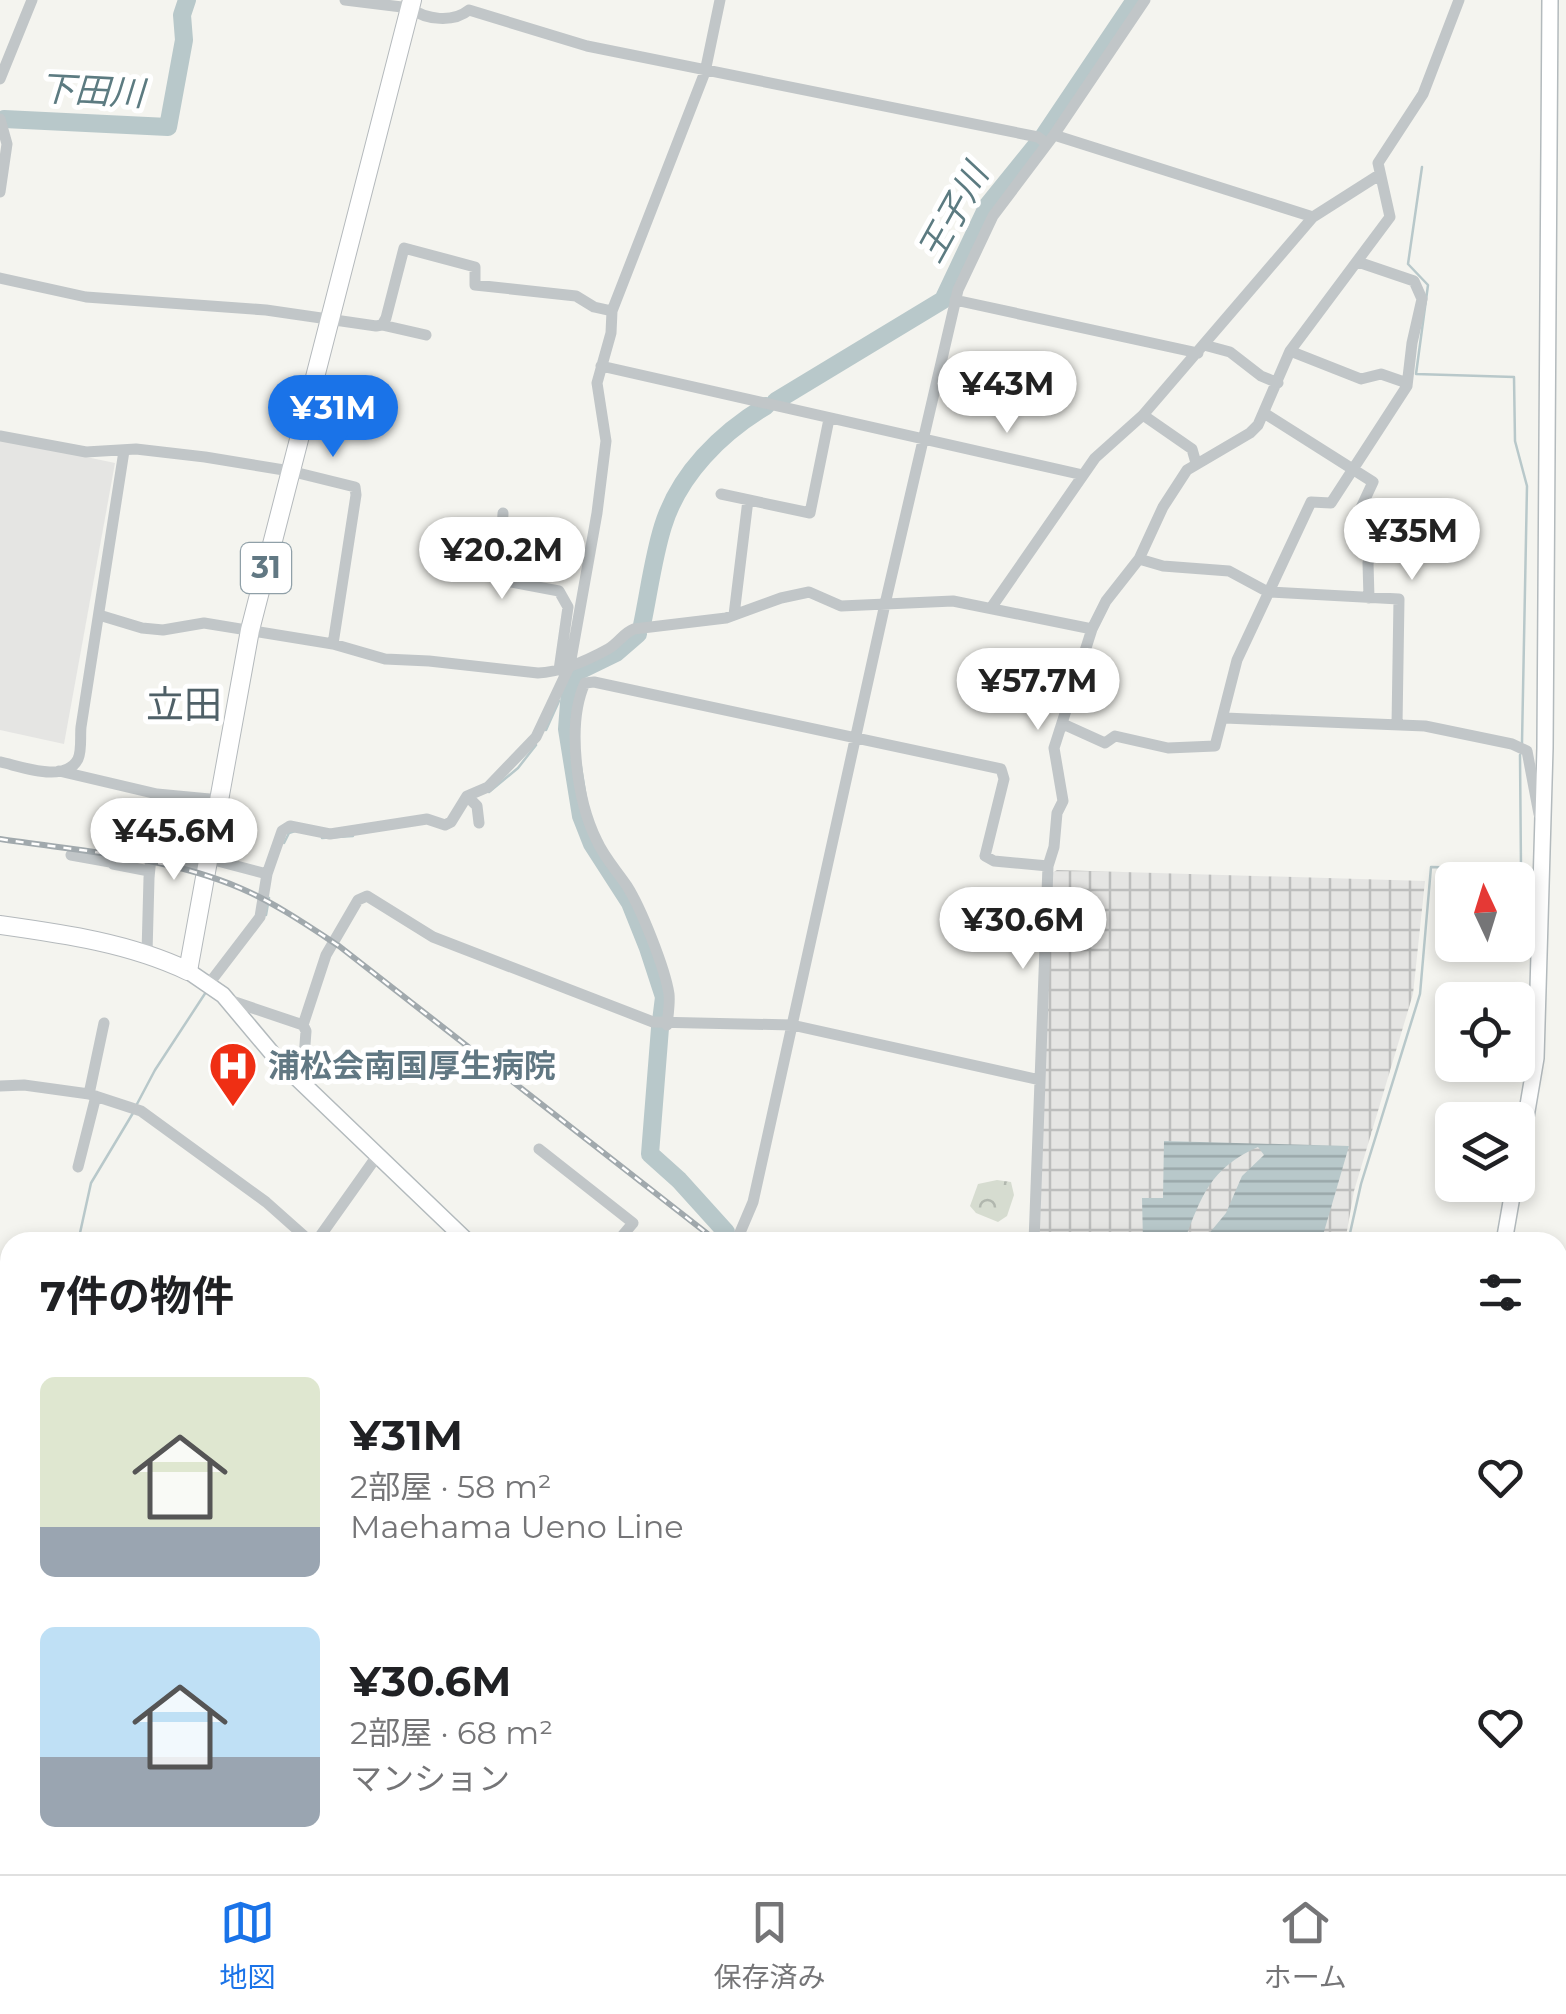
<!DOCTYPE html>
<html lang="ja">
<meta charset="utf-8">
<style>
body{margin:0;font-family:Montserrat,"Noto Sans JP",sans-serif;background:#f2f2f2;color:#202124;height:100vh;display:flex;flex-direction:column;font-size:38px;white-space:nowrap}
*{box-sizing:border-box;margin:0}
p{font-size:32px;color:#757577}
.icon{flex:none;width:55px;height:55px;fill:none;stroke:currentColor;stroke-width:2;stroke-linecap:round;stroke-linejoin:round}
.map{position:relative;flex:1;overflow:hidden}
.panel{position:absolute;left:0px;top:1232px;width:1568px;height:642px;display:flex;flex-direction:column;background:#fff;border-radius:30px 30px 0 0;box-shadow:0 5px 15px #0003}
.panel>*{flex:none}
.needle{width:65px;rotate:356deg}
.tools{position:absolute;left:1435px;top:862px;display:grid;gap:20px}
.tools a{display:grid;place-items:center;width:100px;height:100px;border-radius:15px;background:#fff;box-shadow:0 5px 15px #0003;font-size:50px}
.price{position:absolute;translate:-50% -85px;padding:0 22px;border-radius:35px;background:#fff;color:#222;font-size:32px;line-height:65px;filter:drop-shadow(0 2px 5px #0008)}
.price::after{content:'';position:absolute;left:50%;top:60px;width:30px;height:22px;margin-left:-15px;background:inherit;clip-path:polygon(0 0,100% 0,50% 100%)}
.price.active{background:#1a73e8;color:#fff}
ul{padding:0;list-style:none}
li{display:flex;align-items:center;gap:30px;height:250px;padding:0 40px}
li span{display:grid;place-items:center;flex:none;width:280px;height:200px;border-radius:15px;color:#555}
li>.icon{margin-inline-start:auto}
span .icon{width:120px;height:120px;fill:#fffc;stroke-width:1}
li b{font-size:42px}
h2{display:flex;justify-content:space-between;align-items:center;height:120px;padding:0 40px;font-size:42px}
.dock{display:flex;justify-content:space-around;align-items:center;height:140px;border-top:2px solid #e0e0e0;background:#fff;font-size:28px;color:#757577}
.dock a{display:grid;justify-items:center;gap:5px}
.dock .active{color:#1a73e8}
.map>svg:first-child{display:block}
.built{fill:#e5e5e3}
.industrial{fill:url(#industrial-grid)}
.forest{fill:url(#forest-crowns)}
.water{fill:url(#water-rules)}
.lines{fill:none;stroke-linecap:round;stroke-linejoin:round}
.stream{stroke:#b8c8ca;stroke-width:2.5}
.river{stroke:#b8c8ca;stroke-width:18}
.secondary-casing{stroke:#b3babd;stroke-width:18}
.primary-casing{stroke:#b4b9bc;stroke-width:20}
.street{stroke:#c1c6c8;stroke-width:11}
.secondary{stroke:#fff;stroke-width:15}
.primary{stroke:#fff;stroke-width:18}
.rail-casing{stroke:#a1a9ad;stroke-width:6}
.rail{stroke:#fff;stroke-width:2.5;stroke-dasharray:8;stroke-linecap:butt}
.labels{text-anchor:middle;stroke-width:10;stroke-linejoin:round;paint-order:stroke}
.shield{fill:#fff;stroke:#90a0a8;stroke-width:2.5}
.shield-label{font-size:30px;font-weight:bold;fill:#617883}
.poi-label{font-size:32px;font-weight:bold;fill:#617883;stroke:#fff;text-anchor:start}
.water-label{font-size:35px;font-style:italic;fill:#5c7b81;stroke:#fff}
.quarter-label{font-size:38px;fill:#4f6067;stroke:#fff}
</style>
<div class="map">
<svg width="1566" height="1874" viewBox="0 0 1566 1874">
<defs>
<pattern id="industrial-grid" width="8" height="8" patternUnits="userSpaceOnUse" patternTransform="scale(2.5)"><rect width="8" height="8" fill="#e5e5e3"/><path d="M0 4h8M4 0v8" fill="none" stroke="#bdbebd"/></pattern>
<pattern id="forest-crowns" width="20" height="18" patternUnits="userSpaceOnUse" patternTransform="scale(2.5)"><rect width="20" height="18" fill="#d6dcd0"/><path d="M2 6a3 3 0 1 1 6 0M12 15a3 3 0 1 1 6 0" fill="none" stroke="#b1b7ae"/></pattern>
<pattern id="water-rules" width="6" height="5" patternUnits="userSpaceOnUse" patternTransform="scale(2.5)"><rect width="6" height="5" fill="#b8c8ca"/><path d="M0 2.5h6" fill="none" stroke="#99a7a9"/></pattern>
</defs>
<rect width="100%" height="100%" fill="#f4f4ef"/>
<!-- built -->
<path class="built" d="M0 439 115 463 64 744 0 730Z"/>
<!-- industrial -->
<path class="industrial" d="M1057 870 1425 881 1413 994 1354 1191 1345 1242H1039L1052 873Z
M352 1865H748L747 1874H347Z"/>
<!-- forest -->
<path class="forest" d="M997 1180 1011 1182 1014 1195 1007 1216 998 1222 976 1213 970 1206 978 1184Z"/>
<!-- water -->
<path class="water" d="M1164 1141 1349 1146 1321 1242H1202L1226 1213 1242 1176 1264 1155 1258 1147C1210 1168 1201 1197 1184 1242H1143L1142 1198H1163Z"/>
<g class="lines">
<!-- stream -->
<path class="stream" d="M1422 167 1408 264 1428 285 1416 374 1514 377 1515 441 1527 486 1522 743
M546 730 559 701
M489 792 518 768 536 745
M322 838 353 836
M284 843 289 833 295 831
M266 915 269 898
M137 1104 155 1070 206 992
M78 1242 91 1183 133 1113
M1348 1242 1361 1184 1420 994 1431 867 1521 869 1520 755
M0 1307 10 1302
M1382 1865V1874
M1141 1874 1143 1865"/>
<!-- river -->
<path class="river" d="M4 119 168 127 184 40 182 15 187 0
M776 401 943 300 988 205 1043 137 1135 0
M642 625C649 592 653 558 663 526 679 474 721 433 766 406
M638 634 616 653 577 672 570 690 567 729 581 816 592 844 630 903 648 948 664 997 661 1021
M660 1028 650 1154 679 1180 726 1232
M264 1874 267 1865"/>
<!-- secondary casing -->
<g class="secondary-casing">
<path id="secondary" d="M188 971 223 995 276 1058 468 1242
M1518 1164 1536 1058 1545 748 1550 0
M1504 1242 1514 1185
M1558 1510 1566 1511
M1301 1865 1302 1874
M594 1874 595 1865"/>
</g>
<!-- primary casing -->
<g class="primary-casing">
<path id="primary" d="M0 925C64 934 129 943 188 971L250 630 412 0"/>
</g>
<!-- street -->
<path class="street" d="M345 0 410 8C426 20 453 23 469 10L587 46 1038 137 1047 144
M0 79 32 0
M0 119 7 144 0 192
M1054 135 1313 217
M0 278 86 297 266 310 376 326 382 325 386 318 404 248 475 267V285L576 296 594 307 612 311
M955 300 1198 353
M382 325 426 335
M1204 345 1230 352 1261 376 1278 383
M1290 351 1361 379 1381 374 1407 383
M601 366 1083 475
M1264 413 1373 482 1359 512 1381 522 1368 563 1369 598
M1143 415 1192 449 1196 463
M0 436 86 452 136 449 205 457 290 471 355 487 356 495 333 644
M721 494 810 513 829 419
M503 513 500 580 559 591 568 607 559 670
M1139 559 1163 566 1229 571 1268 592 1399 599 1397 725
M991 608 1095 458 1143 415 1313 217 1379 175
M99 615 142 628 163 630 204 623 333 644 385 659 429 661 538 673C561 672 588 660 608 649 619 643 623 633 634 629L726 618 781 598 809 592 841 606 953 601 1092 629
M734 615 748 500
M1225 718 1425 726 1512 744 1527 751 1539 814
M1063 724 1105 743 1115 736 1168 748 1215 746 1237 660 1311 502 1331 503 1407 386 1412 343 1422 299 1414 281 1358 262
M0 762C20 766 65 784 78 759 82 750 80 737 81 727L124 451
M59 771 157 794 220 800
M467 796 477 806 479 823
M71 855 110 862
M151 857 208 871
M210 859 267 874 282 831 290 826 330 834 427 819 445 825 451 822 467 796 488 787 536 737 570 665 597 513 606 441 597 383 611 333 612 311 705 72 720 0
M149 871 113 864 109 859 111 851 119 848 151 854
M147 953 149 878 157 794
M208 985 260 917 267 874
M226 999 303 1025 306 1031 302 1085
M303 1025 326 955 358 900 367 896 433 937 653 1022 792 1025 1040 1080
M667 1025C668 1015 670 1004 669 994 665 968 641 908 627 886 617 871 604 857 597 841 577 801 566 724 585 683L594 682 1001 769 1004 779 985 856 994 861 1048 866
M0 1086 24 1085 89 1094 141 1111 266 1202 311 1242
M89 1094 104 1023
M539 1149 633 1223 617 1242
M78 1167 96 1096
M316 1242 377 1156
M736 1242 753 1202 885 604 958 290 993 216 1054 135 1145 0
M1034 1242 1048 866 1054 847 1057 813 1063 801 1054 748 1092 629 1106 601 1139 559 1163 507 1187 470 1250 433 1258 425 1290 351 1390 217 1378 163 1423 94 1459 0
M0 1590 10 1593
M1061 1865 1074 1874
M192 1874 194 1865
M340 1874 345 1865
M750 1874 752 1865
M962 1874 965 1865
M1434 1874V1865"/>
<!-- secondary -->
<use href="#secondary" class="secondary"/>
<!-- primary -->
<use href="#primary" class="primary"/>
<!-- rail casing -->
<g class="rail-casing">
<path id="rail" d="M0 839C79 851 165 856 240 888 275 903 307 925 339 946L718 1242
M1558 1625H1566"/>
</g>
<!-- rail -->
<use href="#rail" class="rail"/>
</g>
<!-- icons -->
<defs>
<g id="hospital-pin" transform="scale(2.5)"><path d="M0 17L-7.5 6A9.5 9.5 0 1 1 7.5 6Z" fill="#ef2f14" stroke="#fff"/><path d="M-5-5h3v3.5h4V-5h3V5h-3V1.5h-4V5h-3Z" fill="#fff"/></g>
</defs>
<g fill-rule="evenodd">
<use href="#hospital-pin" x="233" y="1066"/>
</g>
<g class="labels">
<!-- shield labels -->
<rect class="shield" x="241" y="543" width="50" height="50" rx="8"/>
<g class="shield-label">
<text x="266" y="578">31</text>
</g>
<!-- poi labels -->
<g class="poi-label">
<text x="268" y="1077">浦松会南国厚生病院</text>
</g>
<!-- water labels -->
<g class="water-label">
<text transform="translate(92 91) rotate(3)" y="12">下田川</text>
<text transform="translate(953 213) rotate(-61)" y="12">王子川</text>
</g>
<!-- quarter labels -->
<g class="quarter-label">
<text x="184" y="718">立田</text>
</g>
</g>
</svg>
<div class="tools">
<a><svg class="needle" viewBox="-14 -14 28 28"><path d="M0-13l5 13h-10z" fill="#e53935"/><path d="M0 13l5-13h-10z" fill="#757577"/></svg></a>
<a><svg class="icon" aria-label="locate" viewBox="0 0 24 24"><circle cx="12" cy="12" r="6"/><path d="M12 2v4M12 18v4M2 12h4M18 12h4"/></svg></a>
<a><svg class="icon" aria-label="layers" viewBox="0 0 24 24"><path d="M12 4l9 5-9 5-9-5zM3 14l9 5 9-5"/></svg></a>
</div>
<b class="price" style="left:1007px;top:436px">¥43M</b>
<b class="price active" style="left:333px;top:460px">¥31M</b>
<b class="price" style="left:1412px;top:583px">¥35M</b>
<b class="price" style="left:502px;top:602px">¥20.2M</b>
<b class="price" style="left:1038px;top:733px">¥57.7M</b>
<b class="price" style="left:174px;top:883px">¥45.6M</b>
<b class="price" style="left:1023px;top:972px">¥30.6M</b>
<section class="panel">
<h2>7件の物件<svg class="icon" aria-label="filters" viewBox="0 0 24 24"><path d="M4 7h16M4 17h16"/><circle cx="9" cy="7" r="2"/><circle cx="15" cy="17" r="2"/></svg></h2>
<ul>
<li><span style="background:linear-gradient(#dfe7d0 75%,#9aa5b1 0)"><svg class="icon" aria-label="home" viewBox="0 0 24 24"><path d="M3 11l9-7 9 7M6 9v11h12V9"/></svg></span><div><b>¥31M</b><p>2部屋 · 58 m²</p><p>Maehama Ueno Line</p></div><svg class="icon" aria-label="heart" viewBox="0 0 24 24"><path d="M12 20l-8-8c-3-5 5-10 8-4 3-6 11-1 8 4z"/></svg></li>
<li><span style="background:linear-gradient(#bfe0f5 65%,#9aa5b1 0)"><svg class="icon" aria-label="home" viewBox="0 0 24 24"><path d="M3 11l9-7 9 7M6 9v11h12V9"/></svg></span><div><b>¥30.6M</b><p>2部屋 · 68 m²</p><p>マンション</p></div><svg class="icon" aria-label="heart" viewBox="0 0 24 24"><path d="M12 20l-8-8c-3-5 5-10 8-4 3-6 11-1 8 4z"/></svg></li>
</ul>
</section>
</div>
<nav class="dock">
<a class="active"><svg class="icon" aria-label="map" viewBox="0 0 24 24"><path d="M3 6l6-2 6 2 6-2v14l-6 2-6-2-6 2zM9 4v14M15 6v14"/></svg>地図</a>
<a><svg class="icon" aria-label="saved" viewBox="0 0 24 24"><path d="M7 4h10v16l-5-4-5 4z"/></svg>保存済み</a>
<a><svg class="icon" aria-label="home" viewBox="0 0 24 24"><path d="M3 11l9-7 9 7M6 9v11h12V9"/></svg>ホーム</a>
</nav>
